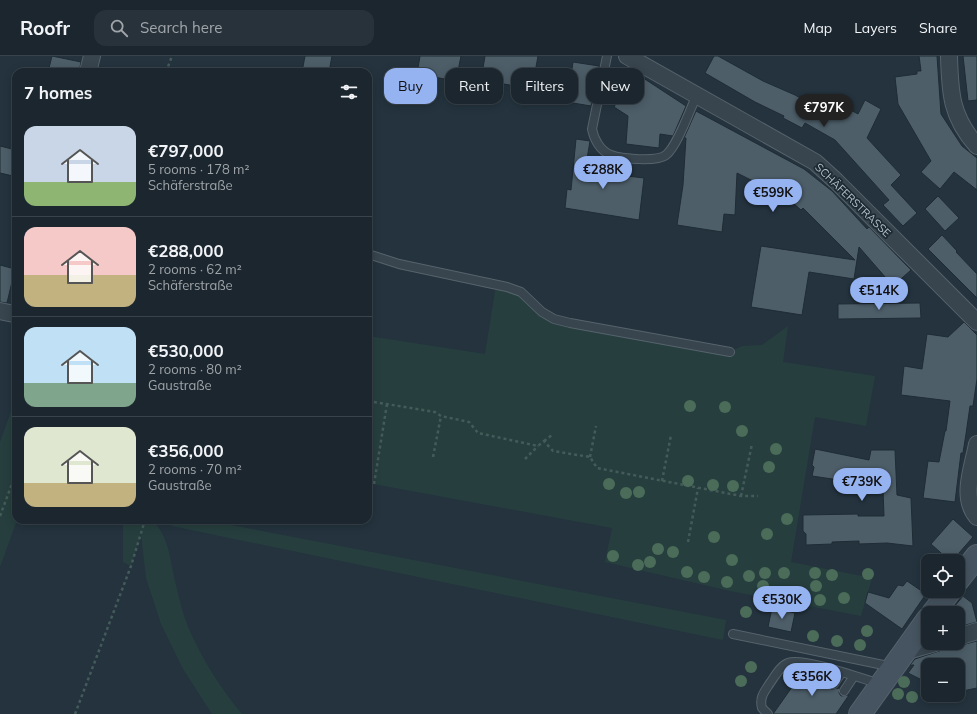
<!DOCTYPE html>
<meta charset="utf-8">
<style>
body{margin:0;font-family:Mulish,sans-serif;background:#28323a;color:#f1f3f6;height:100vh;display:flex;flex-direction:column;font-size:15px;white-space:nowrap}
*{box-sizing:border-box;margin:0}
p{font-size:13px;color:#a0a5aa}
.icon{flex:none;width:22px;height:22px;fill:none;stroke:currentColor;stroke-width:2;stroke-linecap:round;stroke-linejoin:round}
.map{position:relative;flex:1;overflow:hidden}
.details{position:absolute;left:12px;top:12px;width:360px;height:456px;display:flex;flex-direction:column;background:#1b262e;border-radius:12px;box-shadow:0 2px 10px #0003,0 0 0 1px #39434a}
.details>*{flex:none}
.banner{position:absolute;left:384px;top:12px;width:380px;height:36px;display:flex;gap:8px}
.controls{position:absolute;left:921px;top:498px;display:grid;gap:8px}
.controls a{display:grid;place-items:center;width:44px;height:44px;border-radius:8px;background:#1b262e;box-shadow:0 2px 10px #0003,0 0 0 1px #39434a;font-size:20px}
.price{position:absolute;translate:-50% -34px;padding:0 9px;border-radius:14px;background:#95b2f1;color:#111;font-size:13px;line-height:26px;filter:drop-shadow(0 1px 2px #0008)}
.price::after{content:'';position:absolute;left:50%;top:24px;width:12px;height:9px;margin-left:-6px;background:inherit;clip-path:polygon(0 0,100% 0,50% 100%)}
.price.current{background:#222;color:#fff}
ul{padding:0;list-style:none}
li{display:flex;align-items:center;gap:12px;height:100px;padding:0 12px}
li+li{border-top:1px solid #39434a}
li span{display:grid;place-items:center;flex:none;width:112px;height:80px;border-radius:12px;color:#555}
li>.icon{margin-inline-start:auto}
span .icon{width:48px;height:48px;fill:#fffc;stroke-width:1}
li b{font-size:17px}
h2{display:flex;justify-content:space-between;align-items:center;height:48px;padding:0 12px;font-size:17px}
.tag{padding:0 14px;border-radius:12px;background:#1b262e;box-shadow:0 2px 10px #0003,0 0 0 1px #39434a;font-size:14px;line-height:36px}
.tag.current{background:#95b2f1;color:#111}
header{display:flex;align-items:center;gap:24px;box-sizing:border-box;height:56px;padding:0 20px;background:#1b262e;border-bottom:1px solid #39434a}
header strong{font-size:19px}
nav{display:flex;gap:22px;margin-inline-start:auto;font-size:14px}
.search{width:280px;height:36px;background:#28323a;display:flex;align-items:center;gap:10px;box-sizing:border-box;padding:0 14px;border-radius:12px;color:#a0a5aa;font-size:15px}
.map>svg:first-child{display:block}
.green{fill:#263f3e}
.building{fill:#4d5e69;stroke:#1f2c35}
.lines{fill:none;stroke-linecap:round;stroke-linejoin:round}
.service-casing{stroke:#56636c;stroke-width:10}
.minor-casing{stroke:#56636c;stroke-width:18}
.secondary-casing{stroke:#56636c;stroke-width:24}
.path{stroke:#445b5a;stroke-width:2.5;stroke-dasharray:3 3;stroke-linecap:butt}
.service{stroke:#38454e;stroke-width:8}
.minor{stroke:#38454e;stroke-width:16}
.secondary{stroke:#465461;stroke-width:22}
.tree{fill:#4b6c59}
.labels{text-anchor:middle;stroke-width:3.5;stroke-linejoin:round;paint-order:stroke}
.street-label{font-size:11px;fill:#b4c0c9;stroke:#1d2a33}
</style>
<header>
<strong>Roofr</strong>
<div class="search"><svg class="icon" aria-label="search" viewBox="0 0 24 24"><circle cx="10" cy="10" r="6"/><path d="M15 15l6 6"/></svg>Search here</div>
<nav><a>Map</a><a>Layers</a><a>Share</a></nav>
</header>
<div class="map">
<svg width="977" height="658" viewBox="0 0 977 658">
<rect width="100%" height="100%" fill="#24333e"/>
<!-- green -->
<path class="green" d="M496 229 507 231 554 263 730 296 742 290 762 289 788 270 783 306 875 320 866 370 815 361 791 506 872 522 861 560 730 535 605 506 612 472 368 427V280L485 298Z
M16 341 17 464 0 511V386Z
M123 464H152C170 481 170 506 176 529 179 543 183 559 189 573 202 603 221 633 242 658H212L183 613 161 568 146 522 141 478 131 510 123 506Z
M170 464H205L726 564 723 584 172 470Z"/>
<!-- building -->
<path class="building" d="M52 0 81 6 79 16H48Z
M305 0H332L329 16H302Z
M420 0H461L456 25 417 18Z
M485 0H538L532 33 481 24Z
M714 0H718L763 25 795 39 826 56 832 44 858 58 865 44 881 53 867 82 901 119 891 129 917 157 903 170 883 149 889 144 835 84 805 67 802 72 783 62 784 60 755 46 705 17Z
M919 0H937L941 58 962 90 977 102V134L954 116 940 133 921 116 931 105 898 48 895 21 917 18V15H921Z
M963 0H977V44L968 45Z
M573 6 599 10 591 50 567 46Z
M634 16 686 50 673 80 660 78 659 92 626 88 628 60 614 51Z
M696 55 804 113 832 135 867 173 869 171 911 214 893 230 859 191 854 223 809 216 802 259 751 251 761 190 855 204 803 152 801 154 793 147 757 127 737 117 735 159 724 158 722 176 677 169 683 129 686 82H684Z
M576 83 590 85 585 115 644 122 639 164 565 152 567 133 571 134Z
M0 90 16 94V109L13 120 0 117Z
M938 140 959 162 945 175 925 153Z
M942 179 957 195 956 196 977 218V242L928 193Z
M0 209 15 213 7 247 0 246Z
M920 247 921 262 838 263V248Z
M964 266 977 279V323L973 350H970L966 378 963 397H961L955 446 923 442 928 405 939 406 945 375H946L950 345 901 339 904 310 922 313 927 278 948 281Z
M815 393 869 404 871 394H895L897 439 911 442 913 490 887 487 859 488V485L832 486V488L806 489V478L803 475V459L858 458V460H884L883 434 838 427 839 424 812 420 814 411 812 409Z
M953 463 973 481 952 505H950L931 488Z
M907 525 926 538 902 573 865 547 868 536 889 542 898 529 903 530Z
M963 540 972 547 977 566 958 571V557H949Z
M772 552 795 557 791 576 768 571Z
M977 585V632L958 636V609H928V627L908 617 914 609H910L915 603 942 594Z
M808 615 816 620 818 617 830 625 829 630 831 633 840 632 839 637 841 640 849 639 836 658H773L797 624 800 626Z"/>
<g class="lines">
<!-- service casing -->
<g class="service-casing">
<path id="service" d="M607 0 592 73C594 83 600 95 611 99 621 103 657 106 666 99 678 89 689 55 697 39
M368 198 399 208 507 231 521 236 542 256 554 263 570 267 730 296
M733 578 893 611
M834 628 842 616
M844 635 854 620
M768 658 762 652C759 641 765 635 770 627 775 620 780 610 788 607 803 601 863 623 880 628"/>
</g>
<!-- minor casing -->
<g class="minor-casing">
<path id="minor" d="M627 0 815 106 836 125 977 266
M949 0C950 37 951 61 977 90
M88 16 92 0
M0 255 14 258
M977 388C973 411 960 441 977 461
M958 581 977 575
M904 596 935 587"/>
</g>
<!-- secondary casing -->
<g class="secondary-casing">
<path id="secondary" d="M958 524 977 500
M933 557 950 535
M860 658 928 563"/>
</g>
<!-- path -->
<path class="path" d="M166 16 172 0
M368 345 435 356 441 360 469 366 478 377 538 390 544 385 553 395 590 401 597 412 741 440H758
M544 385 552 379
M433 401 441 360
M590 401 596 370
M525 403 538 390
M662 425 671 379
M374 428 387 348
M741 440 752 388
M0 460 16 417
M688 486 698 432
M75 658 131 510 145 464"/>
<!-- service -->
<use href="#service" class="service"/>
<!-- minor -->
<use href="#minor" class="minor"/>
<!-- secondary -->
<use href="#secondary" class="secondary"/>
</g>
<!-- trees -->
<g class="tree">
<circle cx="690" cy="350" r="6"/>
<circle cx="725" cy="351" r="6"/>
<circle cx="742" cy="375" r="6"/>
<circle cx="776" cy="393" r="6"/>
<circle cx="769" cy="411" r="6"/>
<circle cx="688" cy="425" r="6"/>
<circle cx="609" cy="428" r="6"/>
<circle cx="713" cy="429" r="6"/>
<circle cx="733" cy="430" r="6"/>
<circle cx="639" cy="436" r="6"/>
<circle cx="626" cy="437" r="6"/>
<circle cx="787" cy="463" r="6"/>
<circle cx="767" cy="478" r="6"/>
<circle cx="714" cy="481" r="6"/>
<circle cx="658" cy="493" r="6"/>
<circle cx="673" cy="496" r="6"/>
<circle cx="613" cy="500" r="6"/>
<circle cx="732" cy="504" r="6"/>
<circle cx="650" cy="506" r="6"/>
<circle cx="638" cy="509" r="6"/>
<circle cx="687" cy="516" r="6"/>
<circle cx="765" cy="517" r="6"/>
<circle cx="784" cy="517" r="6"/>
<circle cx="815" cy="517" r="6"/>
<circle cx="868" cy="518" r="6"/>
<circle cx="832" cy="519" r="6"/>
<circle cx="749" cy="520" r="6"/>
<circle cx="704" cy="521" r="6"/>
<circle cx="727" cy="526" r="6"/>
<circle cx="763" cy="530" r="6"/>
<circle cx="816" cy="530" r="6"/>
<circle cx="777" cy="538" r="6"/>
<circle cx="844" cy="542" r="6"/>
<circle cx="820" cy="544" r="6"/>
<circle cx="746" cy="556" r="6"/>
<circle cx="867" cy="575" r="6"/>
<circle cx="813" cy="580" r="6"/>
<circle cx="837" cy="585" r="6"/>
<circle cx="860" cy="589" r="6"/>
<circle cx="751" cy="611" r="6"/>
<circle cx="741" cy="625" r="6"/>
<circle cx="904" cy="626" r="6"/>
<circle cx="898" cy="638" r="6"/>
<circle cx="912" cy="641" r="6"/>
</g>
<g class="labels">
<!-- street labels -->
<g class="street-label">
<text transform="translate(853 144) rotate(44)" y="4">SCHÄFERSTRASSE</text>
</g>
</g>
</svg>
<div class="controls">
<a><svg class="icon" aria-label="locate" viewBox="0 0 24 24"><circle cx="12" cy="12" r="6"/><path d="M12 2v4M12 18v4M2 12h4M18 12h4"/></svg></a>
<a>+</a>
<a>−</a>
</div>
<b class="price current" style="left:824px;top:72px">€797K</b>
<b class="price" style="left:603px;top:134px">€288K</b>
<b class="price" style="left:773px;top:157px">€599K</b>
<b class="price" style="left:879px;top:255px">€514K</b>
<b class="price" style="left:862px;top:446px">€739K</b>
<b class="price" style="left:782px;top:564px">€530K</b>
<b class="price" style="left:812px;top:641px">€356K</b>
<div class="banner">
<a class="tag current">Buy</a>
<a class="tag">Rent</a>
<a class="tag">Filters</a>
<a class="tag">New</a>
</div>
<section class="details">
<h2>7 homes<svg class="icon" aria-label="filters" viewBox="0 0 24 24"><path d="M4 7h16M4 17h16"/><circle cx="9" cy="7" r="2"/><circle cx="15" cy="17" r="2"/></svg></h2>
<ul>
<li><span style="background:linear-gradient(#c9d6e8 70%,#8fb573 0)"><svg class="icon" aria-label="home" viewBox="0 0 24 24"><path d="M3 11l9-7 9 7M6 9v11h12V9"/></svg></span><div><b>€797,000</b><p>5 rooms · 178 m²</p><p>Schäferstraße</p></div></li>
<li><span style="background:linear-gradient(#f6c9c9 60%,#c2b280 0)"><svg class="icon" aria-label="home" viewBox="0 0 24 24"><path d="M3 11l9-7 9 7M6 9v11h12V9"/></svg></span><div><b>€288,000</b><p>2 rooms · 62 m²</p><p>Schäferstraße</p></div></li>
<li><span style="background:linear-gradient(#bfe0f5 70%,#7fa58c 0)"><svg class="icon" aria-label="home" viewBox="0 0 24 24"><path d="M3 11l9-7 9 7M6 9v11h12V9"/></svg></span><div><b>€530,000</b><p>2 rooms · 80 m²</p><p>Gaustraße</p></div></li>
<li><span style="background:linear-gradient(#dfe7d0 70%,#c2b280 0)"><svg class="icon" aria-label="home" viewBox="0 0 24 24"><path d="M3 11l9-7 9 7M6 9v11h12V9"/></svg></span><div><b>€356,000</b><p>2 rooms · 70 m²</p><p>Gaustraße</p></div></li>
</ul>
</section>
</div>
